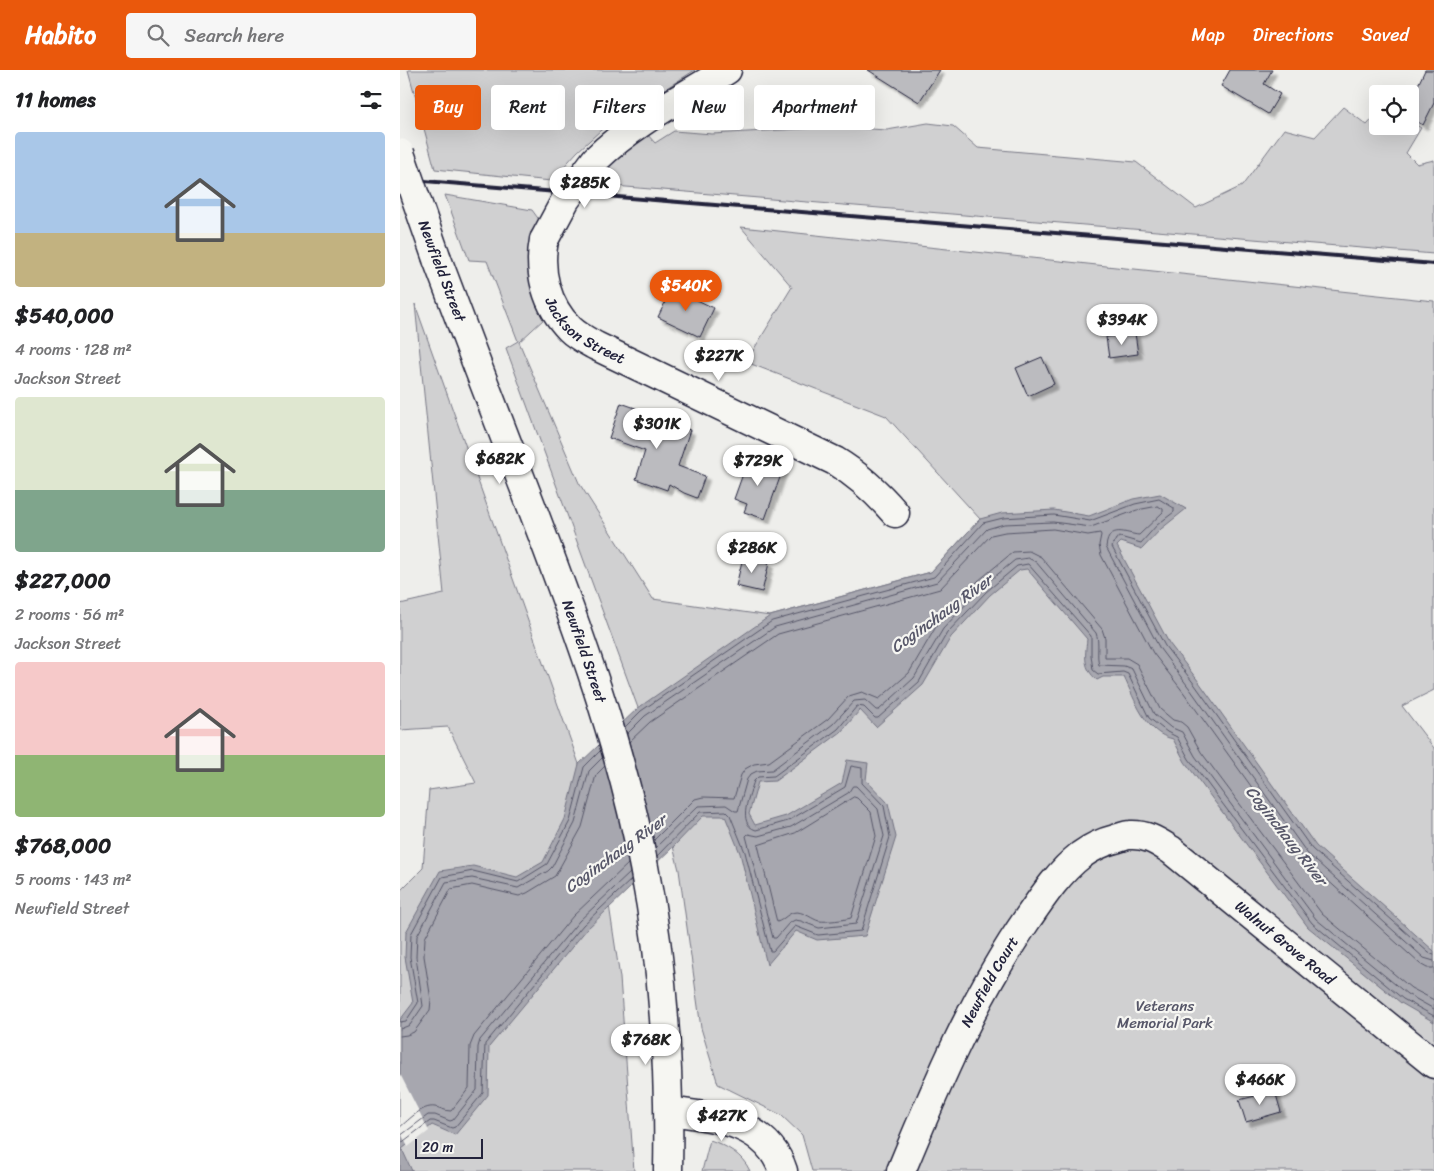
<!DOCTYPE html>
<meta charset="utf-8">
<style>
body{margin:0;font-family:Sriracha,sans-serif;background:#f6f6f6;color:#202124;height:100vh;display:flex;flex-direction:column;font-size:19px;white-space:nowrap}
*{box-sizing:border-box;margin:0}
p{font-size:16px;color:#757577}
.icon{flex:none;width:28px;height:28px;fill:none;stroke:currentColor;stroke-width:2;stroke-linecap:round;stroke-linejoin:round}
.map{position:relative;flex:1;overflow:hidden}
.panel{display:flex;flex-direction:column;background:#fff;width:400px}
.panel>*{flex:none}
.top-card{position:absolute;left:15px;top:15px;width:475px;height:45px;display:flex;gap:10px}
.controls{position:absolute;left:969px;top:15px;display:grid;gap:10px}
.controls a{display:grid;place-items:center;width:50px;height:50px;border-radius:5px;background:#fff;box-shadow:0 5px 20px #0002;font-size:25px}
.scale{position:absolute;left:15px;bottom:12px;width:68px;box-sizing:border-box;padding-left:5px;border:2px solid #22223b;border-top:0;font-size:14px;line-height:18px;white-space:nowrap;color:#22223b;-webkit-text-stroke:4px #f6f6f2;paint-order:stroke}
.price{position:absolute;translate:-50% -42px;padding:0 11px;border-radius:18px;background:#fff;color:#222;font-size:16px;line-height:32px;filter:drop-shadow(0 1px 2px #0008)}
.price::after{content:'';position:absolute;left:50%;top:30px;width:15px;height:11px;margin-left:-8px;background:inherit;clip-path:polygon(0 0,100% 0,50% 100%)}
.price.on{background:#ea580c;color:#fff}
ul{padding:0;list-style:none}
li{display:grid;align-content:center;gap:10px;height:265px;padding:0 15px}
li span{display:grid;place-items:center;height:155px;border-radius:5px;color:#555}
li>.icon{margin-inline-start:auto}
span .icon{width:90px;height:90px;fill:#fffc;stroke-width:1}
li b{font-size:21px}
h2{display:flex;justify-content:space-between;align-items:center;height:60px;padding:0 15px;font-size:21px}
.tag{padding:0 18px;border-radius:5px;background:#fff;box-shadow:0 5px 20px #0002;font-size:18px;line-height:45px}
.tag.on{background:#ea580c;color:#fff}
header{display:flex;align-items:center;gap:30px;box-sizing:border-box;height:70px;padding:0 25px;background:#ea580c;color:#fff}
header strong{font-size:24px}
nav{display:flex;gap:28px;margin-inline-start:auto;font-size:18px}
.search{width:350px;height:45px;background:#f6f6f6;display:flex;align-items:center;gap:12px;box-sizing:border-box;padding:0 18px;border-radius:5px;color:#757577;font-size:19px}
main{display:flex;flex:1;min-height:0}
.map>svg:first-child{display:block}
.green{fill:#d0d0d1;stroke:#797986}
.water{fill:#a7a7af;stroke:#727281}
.pier{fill:#eeeeeb}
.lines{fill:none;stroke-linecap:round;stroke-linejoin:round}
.shore{stroke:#575769;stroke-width:1}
.building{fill:#bbbbbf;stroke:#22223b;filter:url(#shadow)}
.minor-casing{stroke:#22223b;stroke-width:31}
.major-casing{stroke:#22223b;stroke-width:31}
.minor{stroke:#f6f6f2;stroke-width:28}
.major{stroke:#f6f6f2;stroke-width:28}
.rail{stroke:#22223b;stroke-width:4}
.minor-bridge-casing{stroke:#22223b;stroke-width:31;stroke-linecap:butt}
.major-bridge-casing{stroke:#22223b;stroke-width:31;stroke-linecap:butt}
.minor-bridge{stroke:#f6f6f2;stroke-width:28}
.major-bridge{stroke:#f6f6f2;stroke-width:28}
.labels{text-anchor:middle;stroke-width:4.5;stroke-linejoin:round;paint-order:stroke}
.street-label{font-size:15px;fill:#22223b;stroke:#f6f6f2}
.park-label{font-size:15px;fill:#565668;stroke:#f6f6f2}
.water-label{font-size:16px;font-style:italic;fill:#575769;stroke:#f6f6f2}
</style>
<header>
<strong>Habito</strong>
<div class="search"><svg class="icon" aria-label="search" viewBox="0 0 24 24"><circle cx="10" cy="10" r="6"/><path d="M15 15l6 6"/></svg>Search here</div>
<nav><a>Map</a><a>Directions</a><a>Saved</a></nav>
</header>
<main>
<section class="panel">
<h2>11 homes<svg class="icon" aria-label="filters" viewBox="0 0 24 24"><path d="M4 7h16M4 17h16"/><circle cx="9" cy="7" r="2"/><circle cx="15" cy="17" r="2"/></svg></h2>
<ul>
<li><span style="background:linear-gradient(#a9c7e8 65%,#c2b280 0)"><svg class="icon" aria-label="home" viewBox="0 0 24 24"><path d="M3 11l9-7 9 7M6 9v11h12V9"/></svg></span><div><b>$540,000</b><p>4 rooms · 128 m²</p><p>Jackson Street</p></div></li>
<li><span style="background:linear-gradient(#dfe7d0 60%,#7fa58c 0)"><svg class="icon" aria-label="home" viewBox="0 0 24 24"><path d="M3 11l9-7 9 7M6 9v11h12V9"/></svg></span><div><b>$227,000</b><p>2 rooms · 56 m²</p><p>Jackson Street</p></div></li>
<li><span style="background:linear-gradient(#f6c9c9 60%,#8fb573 0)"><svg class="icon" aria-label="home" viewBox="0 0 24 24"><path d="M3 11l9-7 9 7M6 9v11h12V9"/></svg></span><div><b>$768,000</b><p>5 rooms · 143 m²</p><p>Newfield Street</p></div></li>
</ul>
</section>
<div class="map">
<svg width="1034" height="1101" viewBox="0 0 1034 1101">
<defs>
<filter id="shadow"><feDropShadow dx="4.5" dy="4.5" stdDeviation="1" flood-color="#0004"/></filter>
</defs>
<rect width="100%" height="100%" fill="#eeeeeb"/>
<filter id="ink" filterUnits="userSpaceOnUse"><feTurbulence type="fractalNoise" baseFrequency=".02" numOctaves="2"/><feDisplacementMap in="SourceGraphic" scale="10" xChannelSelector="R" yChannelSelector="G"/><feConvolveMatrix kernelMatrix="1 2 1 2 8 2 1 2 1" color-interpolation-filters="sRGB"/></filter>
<g filter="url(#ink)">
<!-- green -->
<path class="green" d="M8 0H295L201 60 177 82 151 111 35 99Z
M943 37 967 55 977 44 978 56H1010V51L1021 58 1006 83 1017 94 1034 90V184L190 114 225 79 247 64 255 73 274 61 312 64 437 57 487 60 528 53 553 56 578 78 736 92 796 138 842 116 884 59 915 67Z
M45 125 132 140 140 151 131 206 135 230 144 249 119 272 179 413 253 529 370 546 531 502 580 449 486 346 346 292 392 217 341 157 1034 231V620L1002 636 1034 678V1101H412L402 1065 381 1045 318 1014 301 958 279 800 238 638 106 278 118 271 87 191 69 190Z
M15 234 179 694 200 775 220 908 234 1101H0V821L23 798 29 720 76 713 48 657 0 660V534L44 524Z
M310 1070C327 1076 342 1084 350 1101H302Z"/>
<!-- water -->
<path class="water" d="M760 424 786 439 761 459 742 479 721 472 717 476 769 573 799 612 916 776 1034 881V952L1001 933 908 857 785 692 773 669C745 663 735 630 724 607H703L697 610C683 598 685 587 687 569L627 499 620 500 590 525 551 567 523 615 476 657 460 640 441 662 375 711 358 712 349 744 355 755 386 746 442 713 447 690 468 693 466 710 488 733 496 767 465 866 417 870 396 861 367 895 340 783 325 746H303L273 777 187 859 89 977 88 1025 55 1065 32 1055 2 1079 12 1101H0V950L13 933 5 887 6 862 40 801 73 796 117 807 143 792 165 749 179 694 238 638 370 546 531 502 580 449 602 443 654 440 689 446 733 429Z"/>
<!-- pier -->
<path class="pier" d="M0 1004 29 1061 8 1077 0 1061Z"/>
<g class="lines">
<!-- shore -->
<path class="shore" d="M225 657 241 641 372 551 534 507 583 453 603 448 654 445 690 451 735 434 759 429 774 438V442L757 455 741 473 720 467 716 469 712 477 765 576 795 615 912 779 1029 883 1034 885
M227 664 245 646 375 557 537 512 587 459 604 454 653 452 691 457 737 440 758 436 763 439V442L739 465C726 464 709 453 706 477L760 579 790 619 907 783 1024 888 1034 891
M229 672 250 652 378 564 540 519 591 465 605 462 653 459 688 465 700 463 701 465 699 475 701 485 753 583 784 623 902 787 1020 894 1027 898H1034
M453 716H456L478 739 484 766 456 854 419 858 401 851 395 850 389 853 376 868H373L346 766 348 764 358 766 391 757 448 723Z
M454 727 457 728 471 742 476 766 451 848C443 850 428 852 419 851 412 849 406 843 397 842 388 842 384 850 377 852L358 775 395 763Z
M254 770 295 729 303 727 334 728 341 705 345 699 354 694 369 692 428 649 449 626 462 622 479 629 509 603 537 555 578 511 613 482 629 481 641 487 702 559 705 568V588H727L737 594 760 639 773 650 781 652 787 657 801 682 922 844 1011 918 1034 930
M255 778 298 736 326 735 335 741H338L347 709 351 704 357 701 372 700 433 654 454 631 465 630 476 640H479L514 608 543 559 582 517 615 490 628 488 636 492 696 563C700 573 696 585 699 595L724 596 732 599 754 644 770 657 782 662 795 686 916 849 1007 924 1034 939
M257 786 300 742 326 741 330 745 345 782 370 881H373L395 856 418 865 461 861 490 767 484 736 462 713V698L451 696 445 717 388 751 356 760C336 754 350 724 354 711L358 707 374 706 438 659 457 636 464 637 475 648H478L519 612 547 563 586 522 617 496 628 494 691 566V585L693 600 698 604 723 602 728 604 749 648 767 662 777 667 789 689 912 853 1003 929 1034 946
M0 952 6 951 18 933 10 887 11 864 42 807 73 801 118 812 147 794 170 751 184 697 200 681
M0 959 10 955 23 936 16 887 17 866 46 812 72 808 118 818 148 801 152 797 175 753 189 701 202 688
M0 966 7 965 14 962 30 940 31 930 24 886 25 868 51 819 72 815 119 826 127 823 155 806 182 757 196 705 205 696
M0 1057C10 1049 22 1035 35 1037 41 1038 45 1041 51 1041L69 1018 70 976 74 966 173 846 228 794
M0 1066 28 1045H35L50 1051 53 1050 77 1020 78 977 80 970 179 851 230 803
M0 1074 30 1051H34L52 1058 55 1057 83 1023 85 974 183 855 231 810"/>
</g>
<!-- building -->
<path class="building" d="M468 0H540L519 32Z
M830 0H872L864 14 880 24 868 44 821 16Z
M1025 0H1034V33L1023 55 1010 48V32Z
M272 218 314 238 300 267 258 247Z
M735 263 738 284 709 288 706 267Z
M642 287 654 314 628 326 616 298Z
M221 333 247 342 246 346 290 360 278 396 305 406 297 428 284 423 269 414 267 420 236 409 245 381 209 368Z
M349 387 383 399 365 449 344 442 347 434 334 429Z
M343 487 369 493 362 522 336 516Z
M875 1021 881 1042 846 1052 839 1030Z"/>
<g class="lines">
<!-- minor casing -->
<g class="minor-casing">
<g id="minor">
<path d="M196 89C235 51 281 29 327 0"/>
<path id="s1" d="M144 170C138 201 146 235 170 259 177 266 187 271 196 276L435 391C458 405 477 422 495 443"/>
<path d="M269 1041C313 1047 367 1051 383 1101"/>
<path id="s2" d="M501 1101C537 1014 574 926 628 848 643 826 660 801 681 785 692 777 703 772 715 769 720 768 725 765 730 765 747 764 758 772 771 780L1034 994"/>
</g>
</g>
<!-- major casing -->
<g class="major-casing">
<g id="major">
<path id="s3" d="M37 189C69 274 101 358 134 443 178 559 221 675 244 797 264 899 270 998 268 1101"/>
</g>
</g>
<!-- minor -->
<use href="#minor" class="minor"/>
<!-- major -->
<use href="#major" class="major"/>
<!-- rail -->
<path class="rail" d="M0 109 1034 194"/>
<!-- minor-bridge casing -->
<g class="minor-bridge-casing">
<path id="minor-bridge" d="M144 170 166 129 196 89"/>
</g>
<!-- major-bridge casing -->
<g class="major-bridge-casing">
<path id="major-bridge" d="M0 83 37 189"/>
</g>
<!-- minor-bridge -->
<use href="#minor-bridge" class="minor-bridge"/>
<!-- major-bridge -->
<use href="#major-bridge" class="major-bridge"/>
</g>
</g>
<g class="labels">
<!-- street labels -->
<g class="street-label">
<text transform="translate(42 201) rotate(69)" y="5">Newfield Street</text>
<text dy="5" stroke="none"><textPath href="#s1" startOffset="109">Jackson Street</textPath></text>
<text dy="5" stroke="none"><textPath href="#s3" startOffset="419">Newfield Street</textPath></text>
<text dy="5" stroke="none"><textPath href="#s2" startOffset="611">Walnut Grove Road</textPath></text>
<text dy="5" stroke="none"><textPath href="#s2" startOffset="209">Newfield Court</textPath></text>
</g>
<!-- park labels -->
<g class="park-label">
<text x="765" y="941">Veterans<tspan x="765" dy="17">Memorial Park</tspan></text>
</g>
<!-- water labels -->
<g class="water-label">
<text transform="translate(541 543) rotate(-36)" y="6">Coginchaug River</text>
<text transform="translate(887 765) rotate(52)" y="6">Coginchaug River</text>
<text transform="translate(215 783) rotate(-36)" y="6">Coginchaug River</text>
</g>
</g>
</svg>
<div class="controls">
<a><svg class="icon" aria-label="locate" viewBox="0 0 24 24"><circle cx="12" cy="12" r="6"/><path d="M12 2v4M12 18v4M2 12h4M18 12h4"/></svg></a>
</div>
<div class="scale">20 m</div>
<b class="price" style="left:185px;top:139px">$285K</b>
<b class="price on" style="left:286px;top:242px">$540K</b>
<b class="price" style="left:722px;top:276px">$394K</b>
<b class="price" style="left:319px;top:312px">$227K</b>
<b class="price" style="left:257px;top:380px">$301K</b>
<b class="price" style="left:100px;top:415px">$682K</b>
<b class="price" style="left:358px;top:417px">$729K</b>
<b class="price" style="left:352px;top:504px">$286K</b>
<b class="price" style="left:246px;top:996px">$768K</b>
<b class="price" style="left:860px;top:1036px">$466K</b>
<b class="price" style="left:322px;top:1072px">$427K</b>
<div class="top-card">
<a class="tag on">Buy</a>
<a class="tag">Rent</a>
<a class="tag">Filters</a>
<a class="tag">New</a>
<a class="tag">Apartment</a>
</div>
</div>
</main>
